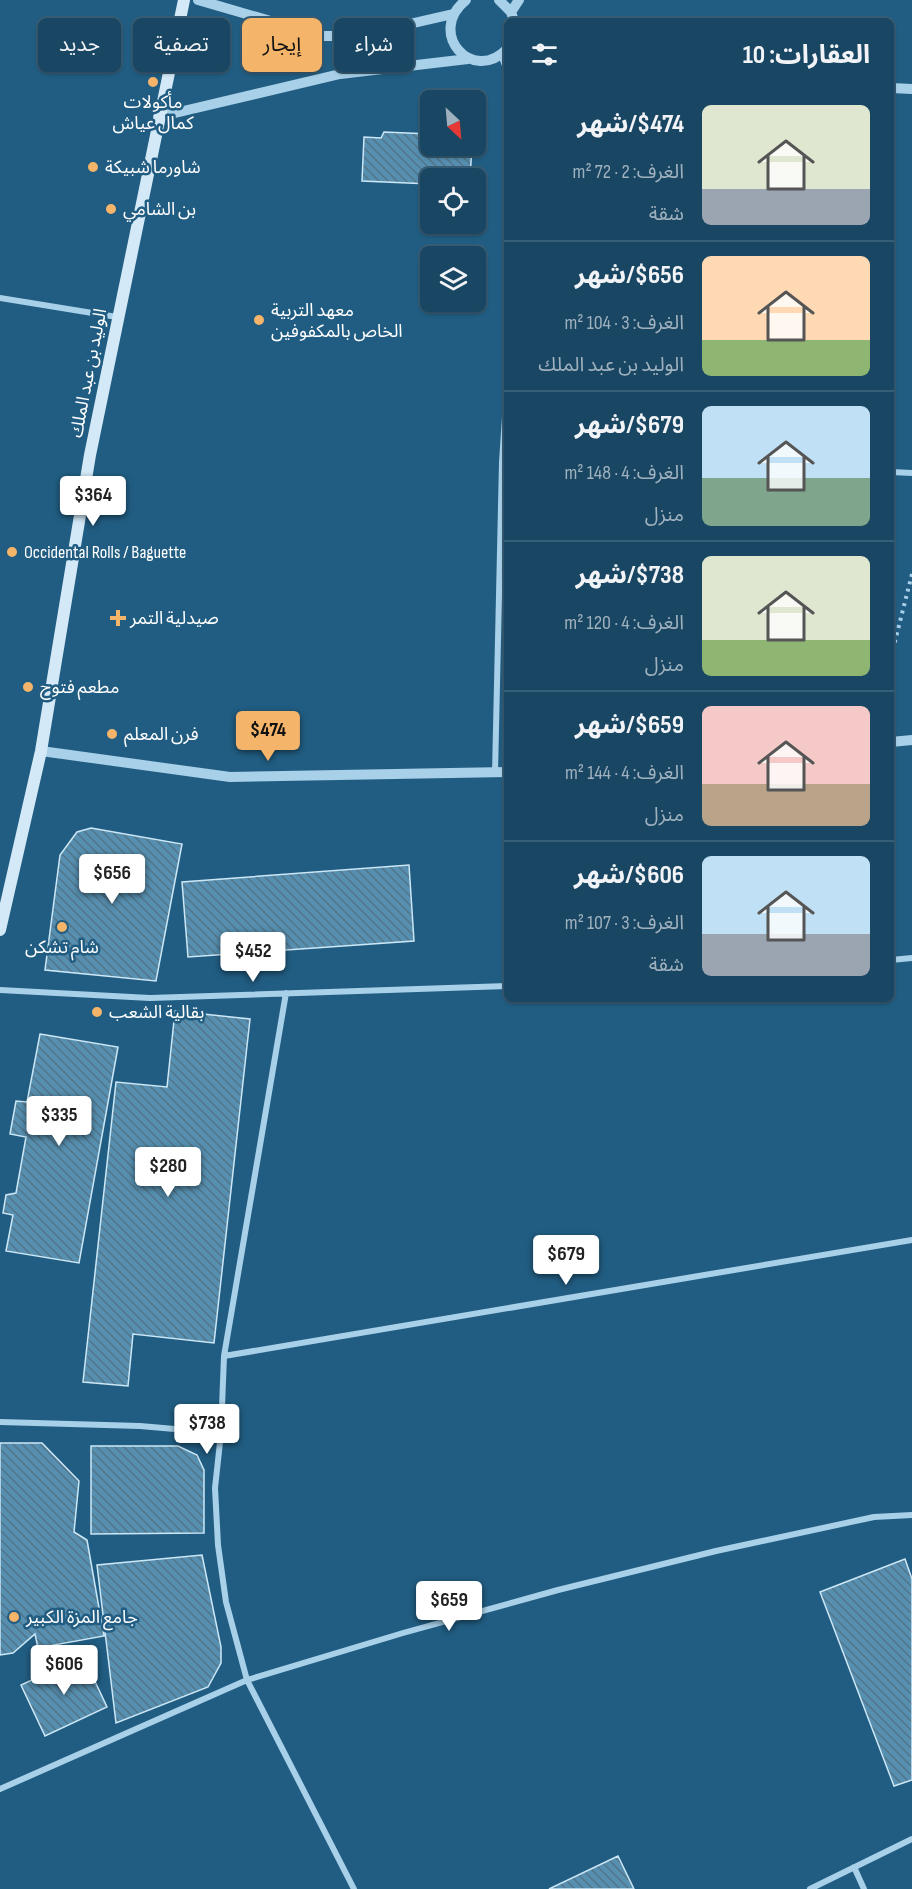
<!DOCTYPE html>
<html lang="ar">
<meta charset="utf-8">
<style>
body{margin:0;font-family:"Sofia Sans Condensed","Noto Sans Arabic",sans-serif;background:#224d68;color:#f1f3f6;direction:rtl;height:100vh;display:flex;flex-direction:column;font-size:22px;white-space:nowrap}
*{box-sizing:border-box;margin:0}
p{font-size:20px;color:#9fb1be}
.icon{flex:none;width:33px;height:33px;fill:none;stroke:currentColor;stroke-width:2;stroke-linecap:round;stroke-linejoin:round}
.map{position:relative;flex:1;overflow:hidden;direction:ltr}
.details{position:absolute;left:504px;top:18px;width:390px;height:984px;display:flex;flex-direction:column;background:#194662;border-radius:9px;box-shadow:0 2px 4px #0004,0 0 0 2px #375e77;direction:rtl}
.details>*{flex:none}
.hud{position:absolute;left:18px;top:18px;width:396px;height:54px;direction:rtl;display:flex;gap:12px}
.needle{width:39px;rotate:154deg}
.buttons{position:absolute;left:420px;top:90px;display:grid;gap:12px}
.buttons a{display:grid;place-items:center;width:66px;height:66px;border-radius:9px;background:#194662;box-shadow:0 2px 4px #0004,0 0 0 2px #375e77;font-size:30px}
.price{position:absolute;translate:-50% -51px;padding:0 14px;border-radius:6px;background:#fff;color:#222;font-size:20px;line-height:39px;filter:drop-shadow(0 2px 3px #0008)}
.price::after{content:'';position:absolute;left:50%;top:36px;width:18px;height:14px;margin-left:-9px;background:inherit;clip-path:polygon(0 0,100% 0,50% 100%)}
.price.on{background:#f4b46a;color:#111}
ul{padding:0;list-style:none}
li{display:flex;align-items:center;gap:18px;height:150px;padding:0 24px}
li+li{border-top:2px solid #375e77}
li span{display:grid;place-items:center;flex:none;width:168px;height:120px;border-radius:9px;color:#555}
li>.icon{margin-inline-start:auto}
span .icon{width:72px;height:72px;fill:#fffc;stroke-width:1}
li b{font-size:26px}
h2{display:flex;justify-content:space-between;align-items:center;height:72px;padding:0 24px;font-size:26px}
.pill{padding:0 21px;border-radius:9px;background:#194662;box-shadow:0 2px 4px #0004,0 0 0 2px #375e77;font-size:21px;line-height:54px}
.pill.on{background:#f4b46a;color:#111}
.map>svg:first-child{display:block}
.building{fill:url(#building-back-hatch);stroke:#cce7f6;stroke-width:1.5}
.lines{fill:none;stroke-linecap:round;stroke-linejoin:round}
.path{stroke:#a8d0e8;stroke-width:4;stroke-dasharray:3 4.5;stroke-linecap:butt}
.minor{stroke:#a8d0e8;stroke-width:6}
.tertiary{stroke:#a8d0e8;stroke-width:10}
.secondary{stroke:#d3e9f7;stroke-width:12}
.poi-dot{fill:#f4b46a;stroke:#215d82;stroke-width:2}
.labels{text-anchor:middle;stroke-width:5;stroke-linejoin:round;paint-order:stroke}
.poi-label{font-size:18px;fill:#fff;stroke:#215d82;text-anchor:start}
.street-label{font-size:18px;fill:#fff;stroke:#215d82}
</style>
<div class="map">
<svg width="912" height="1889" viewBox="0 0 912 1889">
<defs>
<pattern id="building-back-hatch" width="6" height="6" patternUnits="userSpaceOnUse" patternTransform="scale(1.5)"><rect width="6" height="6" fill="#568fb0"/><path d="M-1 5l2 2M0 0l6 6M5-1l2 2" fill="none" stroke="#527488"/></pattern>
</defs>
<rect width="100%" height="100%" fill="#215d82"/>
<!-- building -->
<path class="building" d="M384 132 430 134V146H472L470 178H430V184L362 181 364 137 381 138Z
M91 828 182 844 156 981 45 970 60 855 77 832Z
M409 865 414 941 188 957 182 882Z
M175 1011 250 1019 214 1343 133 1334 128 1386 83 1382 116 1082 167 1087Z
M40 1034 118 1047 79 1263 6 1251 13 1215 3 1213 6 1195 16 1193 26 1137 10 1134 16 1101 27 1102Z
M0 1443H42L79 1481 74 1532 87 1540 104 1636 38 1648 35 1634 13 1653 0 1655Z
M91 1446H178L197 1455 204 1470V1533L91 1534Z
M202 1555 221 1647V1663L208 1687 116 1723 97 1565Z
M905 1559 912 1579V1780L894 1786 820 1592Z
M83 1656 107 1707 45 1736 21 1685Z
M618 1856 634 1889H549Z"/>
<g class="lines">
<!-- path -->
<path class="path" d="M891 657 912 574"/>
<!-- minor -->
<path class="minor" d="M501 55 507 71
M0 298 117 317
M891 472 912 473
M495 773 502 462 507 386
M891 960 912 958
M0 990 150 998 507 986
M286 993 224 1356 221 1433 215 1488 218 1545 226 1602 247 1680 354 1889
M224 1356 912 1240
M0 1422 140 1426 221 1433
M0 1789 247 1680 403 1633 558 1590 716 1551 874 1517 912 1515
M854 1867 864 1889
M810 1889 912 1839"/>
<!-- tertiary -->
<path class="tertiary" d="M198 0 322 36H357L453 14
M466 0C426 32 472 85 507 49
M499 0 511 12 514 21
M511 12 519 0
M340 74V37
M891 88 912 89
M158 117 340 74 468 59
M891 742 912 740
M41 751 230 777 507 772"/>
<!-- secondary -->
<path class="secondary" d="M0 930 41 751 90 455 184 0"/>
</g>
<!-- markers -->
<g class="poi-dot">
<circle cx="153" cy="82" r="6"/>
<circle cx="93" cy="167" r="6"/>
<circle cx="111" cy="209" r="6"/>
<circle cx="259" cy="320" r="6"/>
<circle cx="12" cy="552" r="6"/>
<path d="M115 609h6v6h6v6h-6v6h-6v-6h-6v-6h6z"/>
<circle cx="28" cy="687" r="6"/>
<circle cx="112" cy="734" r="6"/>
<circle cx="62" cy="927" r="6"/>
<circle cx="97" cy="1012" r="6"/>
<circle cx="14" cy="1617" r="6"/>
</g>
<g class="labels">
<!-- poi labels -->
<g class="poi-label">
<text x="153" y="108" text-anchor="middle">مأكولات<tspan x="153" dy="21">كمال عياش</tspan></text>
<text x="105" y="173">شاورما شبيكة</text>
<text x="123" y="215">بن الشامي</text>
<text x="271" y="316">معهد التربية<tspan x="271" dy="21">الخاص بالمكفوفين</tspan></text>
<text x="24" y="558">Occidental Rolls / Baguette</text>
<text x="130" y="624">صيدلية التمر</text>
<text x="40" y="693">مطعم فتوح</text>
<text x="124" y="740">فرن المعلم</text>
<text x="62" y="953" text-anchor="middle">شام تشكن</text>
<text x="109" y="1018">بقالية الشعب</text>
<text x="26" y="1623">جامع المزة الكبير</text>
</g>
<!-- street labels -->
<g class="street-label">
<text transform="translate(88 373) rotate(-79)" y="6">الوليد بن عبد الملك</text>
</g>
</g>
</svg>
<div class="buttons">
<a><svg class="needle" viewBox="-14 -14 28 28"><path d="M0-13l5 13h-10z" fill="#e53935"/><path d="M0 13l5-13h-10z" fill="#9fb1be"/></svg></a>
<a><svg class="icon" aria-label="locate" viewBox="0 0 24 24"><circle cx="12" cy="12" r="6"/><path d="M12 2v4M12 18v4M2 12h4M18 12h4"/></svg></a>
<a><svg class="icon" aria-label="layers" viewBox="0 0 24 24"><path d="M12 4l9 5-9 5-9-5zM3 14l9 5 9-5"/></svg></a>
</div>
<b class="price" style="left:93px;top:527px">$364</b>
<b class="price on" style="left:268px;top:762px">$474</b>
<b class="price" style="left:112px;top:905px">$656</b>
<b class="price" style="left:253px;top:983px">$452</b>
<b class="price" style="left:59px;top:1147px">$335</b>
<b class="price" style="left:168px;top:1198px">$280</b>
<b class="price" style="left:566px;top:1286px">$679</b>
<b class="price" style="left:207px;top:1455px">$738</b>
<b class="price" style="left:449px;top:1632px">$659</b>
<b class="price" style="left:64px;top:1696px">$606</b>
<div class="hud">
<a class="pill">شراء</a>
<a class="pill on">إيجار</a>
<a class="pill">تصفية</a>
<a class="pill">جديد</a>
</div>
<section class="details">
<h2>العقارات: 10<svg class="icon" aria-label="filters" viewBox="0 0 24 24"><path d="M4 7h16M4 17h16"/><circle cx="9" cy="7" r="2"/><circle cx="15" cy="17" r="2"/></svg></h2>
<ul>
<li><span style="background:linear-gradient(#dfe7d0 70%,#9aa5b1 0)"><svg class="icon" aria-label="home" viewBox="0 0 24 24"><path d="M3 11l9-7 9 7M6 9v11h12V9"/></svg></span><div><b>$474/شهر</b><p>الغرف: 2 · 72 m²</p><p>شقة</p></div></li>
<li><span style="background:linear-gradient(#ffd9b3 70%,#8fb573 0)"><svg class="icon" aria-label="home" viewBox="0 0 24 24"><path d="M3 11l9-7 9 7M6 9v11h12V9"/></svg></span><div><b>$656/شهر</b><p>الغرف: 3 · 104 m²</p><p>الوليد بن عبد الملك</p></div></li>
<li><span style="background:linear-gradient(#bfe0f5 60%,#7fa58c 0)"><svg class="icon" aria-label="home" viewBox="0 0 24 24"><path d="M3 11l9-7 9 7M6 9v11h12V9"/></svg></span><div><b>$679/شهر</b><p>الغرف: 4 · 148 m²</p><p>منزل</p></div></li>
<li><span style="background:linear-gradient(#dfe7d0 70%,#8fb573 0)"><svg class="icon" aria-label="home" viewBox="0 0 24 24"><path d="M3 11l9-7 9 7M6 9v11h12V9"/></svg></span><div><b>$738/شهر</b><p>الغرف: 4 · 120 m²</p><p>منزل</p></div></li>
<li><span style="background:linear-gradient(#f6c9c9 65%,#b9a48a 0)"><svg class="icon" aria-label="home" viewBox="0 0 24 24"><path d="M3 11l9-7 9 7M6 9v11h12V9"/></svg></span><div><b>$659/شهر</b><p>الغرف: 4 · 144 m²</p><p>منزل</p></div></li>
<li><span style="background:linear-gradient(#bfe0f5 65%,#9aa5b1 0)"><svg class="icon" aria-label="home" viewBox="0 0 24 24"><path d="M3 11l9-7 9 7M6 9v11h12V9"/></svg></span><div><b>$606/شهر</b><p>الغرف: 3 · 107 m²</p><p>شقة</p></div></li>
</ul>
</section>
</div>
